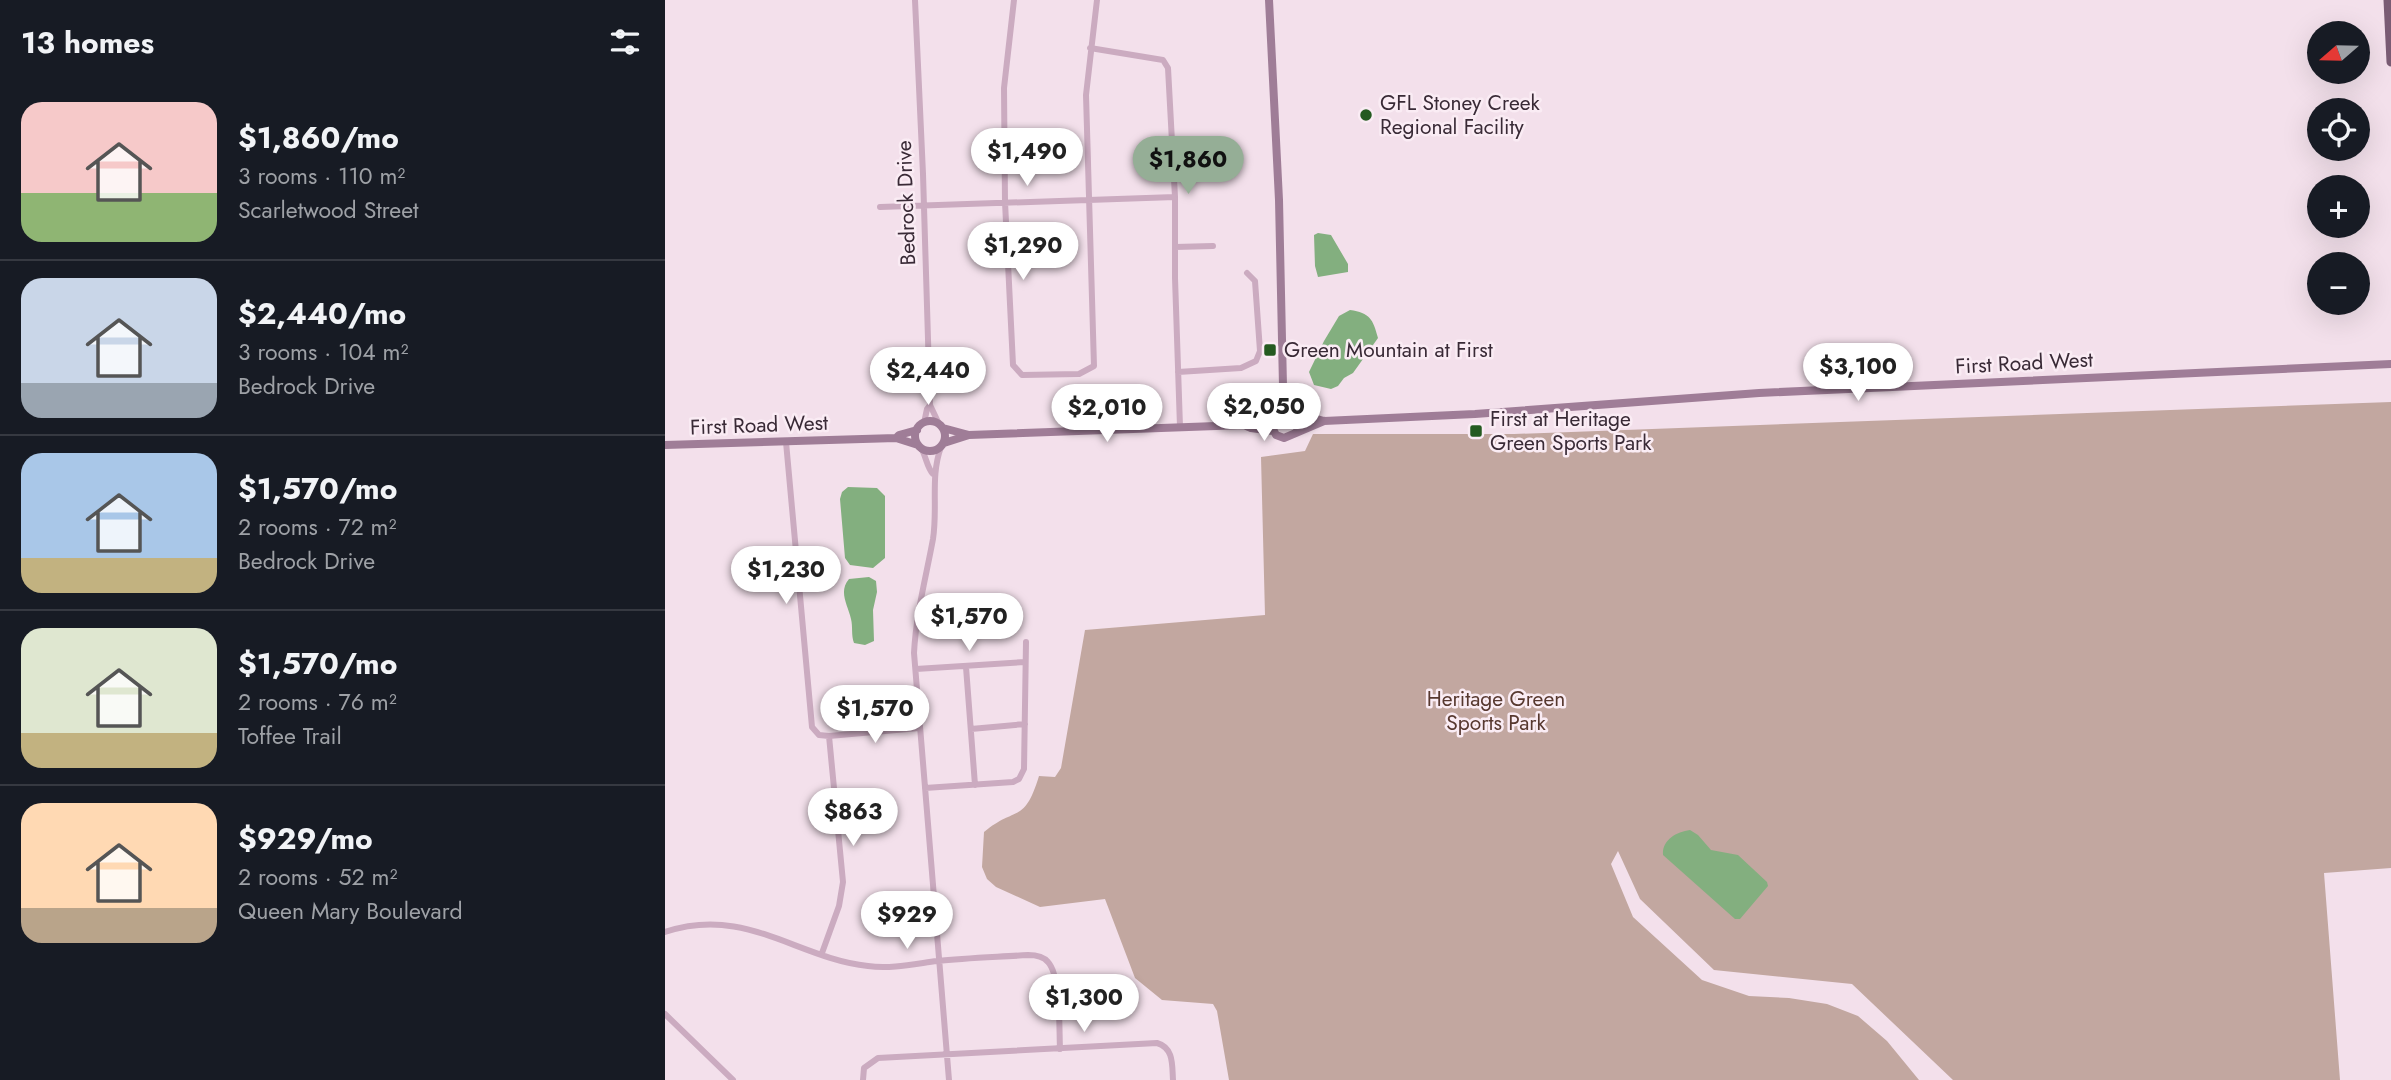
<!DOCTYPE html>
<meta charset="utf-8">
<style>
body{margin:0;font-family:Jost,sans-serif;background:#20242c;color:#f1f3f6;height:100vh;display:flex;flex-direction:column;font-size:26px;white-space:nowrap}
*{box-sizing:border-box;margin:0}
p{font-size:23px;color:#9ea1a6}
.icon{flex:none;width:38px;height:38px;fill:none;stroke:currentColor;stroke-width:2;stroke-linecap:round;stroke-linejoin:round}
.map{position:relative;flex:1;overflow:hidden}
.details{display:flex;flex-direction:column;background:#171b24;width:665px}
.details>*{flex:none}
.needle{width:46px;rotate:250deg}
.fabs{position:absolute;left:1642px;top:21px;display:grid;gap:14px}
.fabs a{display:grid;place-items:center;width:63px;height:63px;border-radius:50%;background:#171b24;box-shadow:0 7px 28px #0002;font-size:35px}
.price{position:absolute;translate:-50% -60px;padding:0 16px;border-radius:24px;background:#fff;color:#222;font-size:23px;line-height:46px;filter:drop-shadow(0 2px 4px #0008)}
.price::after{content:'';position:absolute;left:50%;top:42px;width:21px;height:16px;margin-left:-10px;background:inherit;clip-path:polygon(0 0,100% 0,50% 100%)}
.price.selected{background:#95ae96;color:#111}
ul{padding:0;list-style:none}
li{display:flex;align-items:center;gap:21px;height:175px;padding:0 21px}
li+li{border-top:2px solid #363941}
li span{display:grid;place-items:center;flex:none;width:196px;height:140px;border-radius:21px;color:#555}
li>.icon{margin-inline-start:auto}
span .icon{width:84px;height:84px;fill:#fffc;stroke-width:1}
li b{font-size:30px}
h2{display:flex;justify-content:space-between;align-items:center;height:84px;padding:0 21px;font-size:30px}
main{display:flex;flex:1;min-height:0}
.map>svg:first-child{display:block}
.green{fill:#c2a7a0}
.water{fill:#83af7f}
.lines{fill:none;stroke-linecap:round;stroke-linejoin:round}
.street{stroke:#cbabc0;stroke-width:6}
.secondary{stroke:#9f7d97;stroke-width:8}
.primary{stroke:#7a5c74;stroke-width:9}
.poi-dot{fill:#245a20;stroke:#faecf4;stroke-width:2.5}
.labels{text-anchor:middle;stroke-width:5;stroke-linejoin:round;paint-order:stroke}
.poi-label{font-size:21px;fill:#392a36;stroke:#faecf4;text-anchor:start}
.street-label{font-size:21px;fill:#392a36;stroke:#faecf4}
.park-label{font-size:21px;fill:#57382f;stroke:#faecf4}
</style>
<main>
<section class="details">
<h2>13 homes<svg class="icon" aria-label="filters" viewBox="0 0 24 24"><path d="M4 7h16M4 17h16"/><circle cx="9" cy="7" r="2"/><circle cx="15" cy="17" r="2"/></svg></h2>
<ul>
<li><span style="background:linear-gradient(#f6c9c9 65%,#8fb573 0)"><svg class="icon" aria-label="home" viewBox="0 0 24 24"><path d="M3 11l9-7 9 7M6 9v11h12V9"/></svg></span><div><b>$1,860/mo</b><p>3 rooms · 110 m²</p><p>Scarletwood Street</p></div></li>
<li><span style="background:linear-gradient(#c9d6e8 75%,#9aa5b1 0)"><svg class="icon" aria-label="home" viewBox="0 0 24 24"><path d="M3 11l9-7 9 7M6 9v11h12V9"/></svg></span><div><b>$2,440/mo</b><p>3 rooms · 104 m²</p><p>Bedrock Drive</p></div></li>
<li><span style="background:linear-gradient(#a9c7e8 75%,#c2b280 0)"><svg class="icon" aria-label="home" viewBox="0 0 24 24"><path d="M3 11l9-7 9 7M6 9v11h12V9"/></svg></span><div><b>$1,570/mo</b><p>2 rooms · 72 m²</p><p>Bedrock Drive</p></div></li>
<li><span style="background:linear-gradient(#dfe7d0 75%,#c2b280 0)"><svg class="icon" aria-label="home" viewBox="0 0 24 24"><path d="M3 11l9-7 9 7M6 9v11h12V9"/></svg></span><div><b>$1,570/mo</b><p>2 rooms · 76 m²</p><p>Toffee Trail</p></div></li>
<li><span style="background:linear-gradient(#ffd9b3 75%,#b9a48a 0)"><svg class="icon" aria-label="home" viewBox="0 0 24 24"><path d="M3 11l9-7 9 7M6 9v11h12V9"/></svg></span><div><b>$929/mo</b><p>2 rooms · 52 m²</p><p>Queen Mary Boulevard</p></div></li>
</ul>
</section>
<div class="map">
<svg width="1726" height="1080" viewBox="0 0 1726 1080">
<rect width="100%" height="100%" fill="#f3e0eb"/>
<!-- green -->
<path class="green" d="M1726 402V868L1659 873 1675 1080H1288L1187 984 1049 970 975 899 953 851 946 864 968 917 1037 980 1084 996 1124 998 1162 1004 1193 1016 1222 1041 1254 1080H564L552 1011 548 1004 497 1000 470 978 440 899 375 907 331 887 322 879 317 867 319 832C351 805 359 825 374 776L390 777 396 768 420 630 600 615 596 457 640 451 648 434H849Z"/>
<!-- water -->
<path class="water" d="M653 233 666 235 683 264V272L653 277 650 266 649 235Z
M685 310C705 313 708 319 713 338L688 373 679 378 673 386 666 389 649 385 644 372 659 341 674 316Z
M183 487 212 488 220 496V558L208 568 185 565 180 558 175 499 177 492Z
M204 577 211 581 212 592 208 610 209 641 200 645 189 643C186 635 188 627 186 619 183 605 173 592 184 579Z
M1025 830 1033 835 1046 850 1073 855 1102 882 1103 886 1075 919H1070L998 855C997 840 1011 832 1025 830Z"/>
<g class="lines">
<!-- street -->
<path class="street" d="M250 0 258 174 265 405 274 424
M349 0 339 88 340 202 348 365 357 375 414 374 429 366 421 95 432 0
M425 48 498 60 503 68 510 197V278L515 427
M215 207 510 197
M510 247 548 246
M513 372 576 368 591 361 595 351 590 281 582 273
M259 423 262 409 265 405
M121 442 147 727 154 735 164 736 254 728
M276 447C265 477 273 507 268 539 261 577 251 614 249 653L284 1080
M256 448C261 456 262 468 268 474
M301 667 310 785
M251 669 360 662
M306 729 360 724
M260 788 348 782 354 779 359 769 361 642
M0 932C80 905 131 958 203 966 226 969 249 964 272 961 302 958 333 957 363 955 371 955 378 956 383 962 396 976 394 1029 395 1049
M157 953 174 906 178 882 164 736
M0 1014 68 1080
M198 1080 199 1068 213 1058 492 1043C509 1048 507 1065 508 1080"/>
<!-- secondary -->
<path class="secondary" d="M604 0 614 200 618 386 605 423 611 435 619 438 659 421
M618 386 627 410
M610 411 619 408 631 413 634 420 632 431
M631 413 659 421 810 414 1094 393 1726 364
M250 436a15 15 0 1 1 30 0a15 15 0 1 1-30 0Z
M579 425 586 428 608 431
M278 428 304 435 579 425 584 421 607 414
M231 438 234 435 252 430
M279 443 304 435
M0 445 231 438 253 445"/>
<!-- primary -->
<path class="primary" d="M1723 0 1726 62"/>
</g>
<!-- markers -->
<g class="poi-dot">
<circle cx="701" cy="115" r="7"/>
<rect x="598" y="343" width="14" height="14" rx="3.5"/>
<rect x="804" y="424" width="14" height="14" rx="3.5"/>
</g>
<g class="labels">
<!-- poi labels -->
<g class="poi-label">
<text x="715" y="110">GFL Stoney Creek<tspan x="715" dy="24">Regional Facility</tspan></text>
<text x="619" y="357">Green Mountain at First</text>
<text x="825" y="426">First at Heritage<tspan x="825" dy="24">Green Sports Park</tspan></text>
</g>
<!-- street labels -->
<g class="street-label">
<text transform="translate(241 203) rotate(-92)" y="7">Bedrock Drive</text>
<text transform="translate(1359 363) rotate(-3)" y="7">First Road West</text>
<text transform="translate(94 425) rotate(-2)" y="7">First Road West</text>
</g>
<!-- park labels -->
<g class="park-label">
<text x="831" y="706">Heritage Green<tspan x="831" dy="24">Sports Park</tspan></text>
</g>
</g>
</svg>
<div class="fabs">
<a><svg class="needle" viewBox="-14 -14 28 28"><path d="M0-13l5 13h-10z" fill="#e53935"/><path d="M0 13l5-13h-10z" fill="#9ea1a6"/></svg></a>
<a><svg class="icon" aria-label="locate" viewBox="0 0 24 24"><circle cx="12" cy="12" r="6"/><path d="M12 2v4M12 18v4M2 12h4M18 12h4"/></svg></a>
<a>+</a>
<a>−</a>
</div>
<b class="price" style="left:362px;top:188px">$1,490</b>
<b class="price selected" style="left:523px;top:196px">$1,860</b>
<b class="price" style="left:358px;top:282px">$1,290</b>
<b class="price" style="left:1193px;top:403px">$3,100</b>
<b class="price" style="left:263px;top:407px">$2,440</b>
<b class="price" style="left:599px;top:443px">$2,050</b>
<b class="price" style="left:442px;top:444px">$2,010</b>
<b class="price" style="left:121px;top:606px">$1,230</b>
<b class="price" style="left:304px;top:653px">$1,570</b>
<b class="price" style="left:210px;top:745px">$1,570</b>
<b class="price" style="left:188px;top:848px">$863</b>
<b class="price" style="left:242px;top:951px">$929</b>
<b class="price" style="left:419px;top:1034px">$1,300</b>
</div>
</main>
